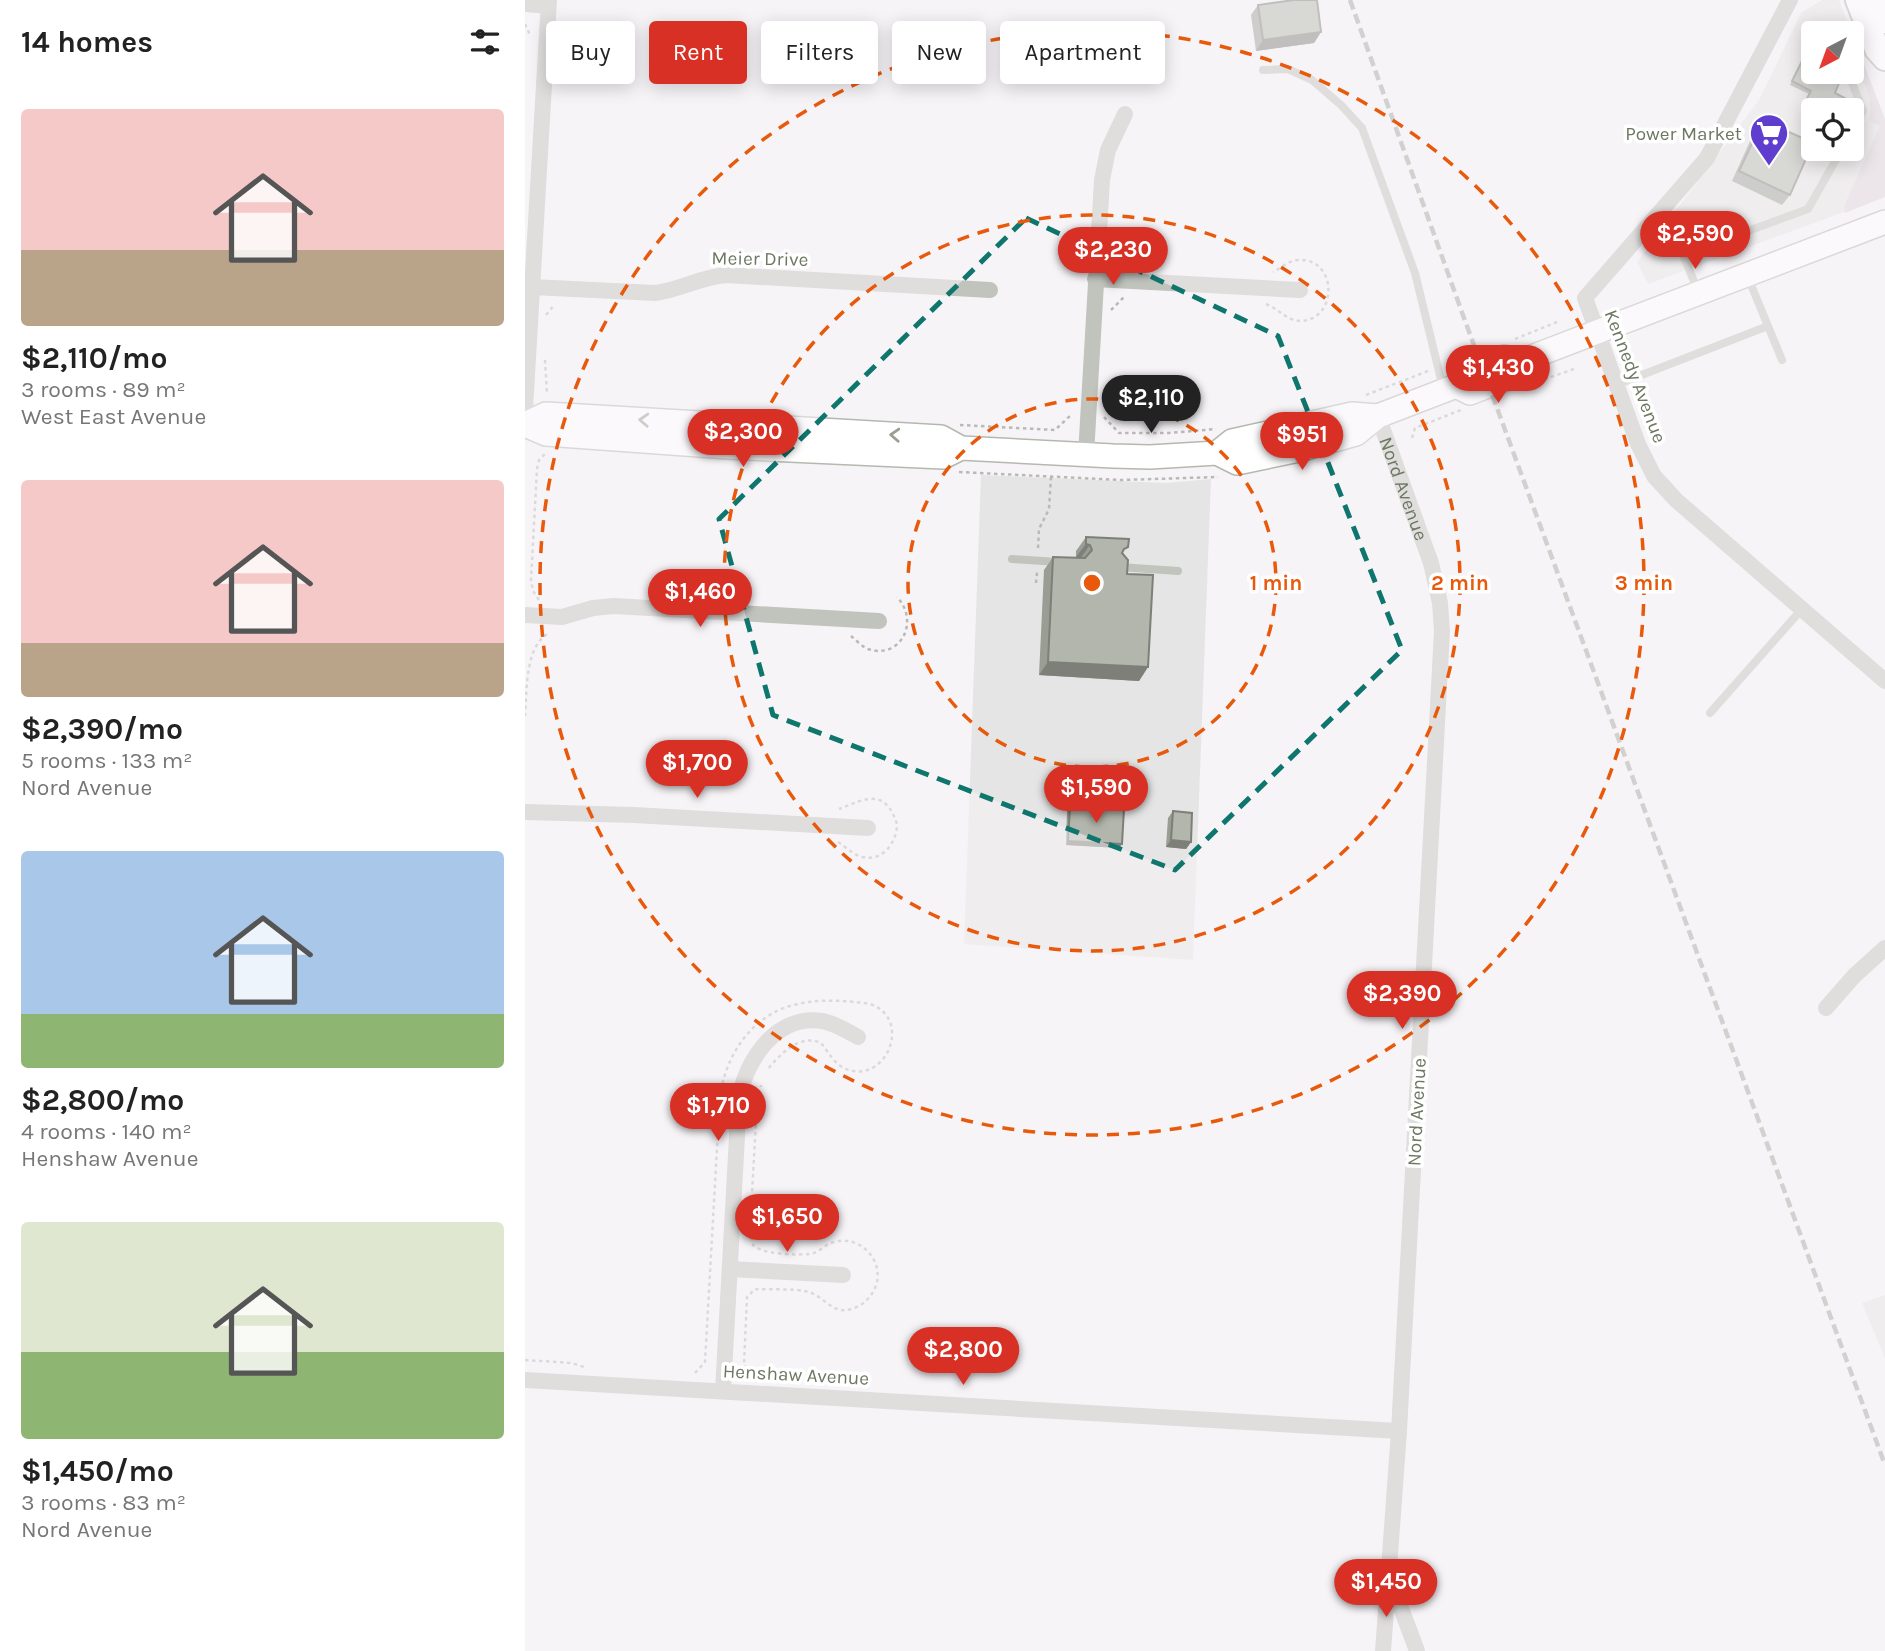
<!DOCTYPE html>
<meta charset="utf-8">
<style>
body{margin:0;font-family:Karla,sans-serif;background:#f6f6f6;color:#222;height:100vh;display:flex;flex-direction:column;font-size:26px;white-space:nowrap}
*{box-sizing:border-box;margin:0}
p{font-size:23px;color:#767676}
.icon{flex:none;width:38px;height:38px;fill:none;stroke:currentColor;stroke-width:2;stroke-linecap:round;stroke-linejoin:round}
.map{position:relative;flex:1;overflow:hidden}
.details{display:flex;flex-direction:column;background:#fff;width:525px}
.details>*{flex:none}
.banner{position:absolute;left:21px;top:21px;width:665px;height:63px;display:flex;gap:14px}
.needle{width:46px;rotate:221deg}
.fabs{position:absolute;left:1276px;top:21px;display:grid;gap:14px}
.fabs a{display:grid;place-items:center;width:63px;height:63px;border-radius:7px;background:#fff;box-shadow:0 4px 18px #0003;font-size:35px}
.price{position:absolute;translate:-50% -60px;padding:0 16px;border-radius:24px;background:#d93025;color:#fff;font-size:23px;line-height:46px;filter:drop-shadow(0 2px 4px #0008)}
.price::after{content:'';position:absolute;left:50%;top:42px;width:21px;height:16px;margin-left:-10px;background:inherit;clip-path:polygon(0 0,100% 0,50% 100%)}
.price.on{background:#222;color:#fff}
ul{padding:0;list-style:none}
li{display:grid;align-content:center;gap:14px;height:371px;padding:0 21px}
li span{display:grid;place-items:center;height:217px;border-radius:7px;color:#555}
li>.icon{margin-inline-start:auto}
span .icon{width:126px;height:126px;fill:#fffc;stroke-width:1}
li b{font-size:30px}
h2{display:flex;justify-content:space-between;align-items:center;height:84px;padding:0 21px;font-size:30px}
.chip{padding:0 24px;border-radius:7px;background:#fff;box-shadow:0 4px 18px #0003;font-size:24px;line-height:63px}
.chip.on{background:#d93025;color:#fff}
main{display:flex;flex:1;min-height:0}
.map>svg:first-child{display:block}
.built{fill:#e6e5e5;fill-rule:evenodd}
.green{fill:#ddd6d9}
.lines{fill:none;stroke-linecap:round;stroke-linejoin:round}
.secondary-casing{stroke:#b4b9af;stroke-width:26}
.primary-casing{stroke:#b3b7af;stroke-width:28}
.path{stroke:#b8bbb5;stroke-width:2.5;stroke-dasharray:3.5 3.5;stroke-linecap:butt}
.lane{stroke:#c0c4bd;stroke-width:8}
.street{stroke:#c0c4bd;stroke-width:16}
.secondary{stroke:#fff;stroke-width:23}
.primary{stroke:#fff;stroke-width:24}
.rail{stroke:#a3a89d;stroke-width:4.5;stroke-dasharray:10 5;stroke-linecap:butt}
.wall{fill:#999d94}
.shaded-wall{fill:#7d7f78}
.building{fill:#b2b6ac;stroke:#7d7f78;stroke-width:2}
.oneway{stroke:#99a090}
.marked{fill:none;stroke:#0f766e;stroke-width:5;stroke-dasharray:14 9;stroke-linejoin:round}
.ring{fill:none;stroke:#e8590c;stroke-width:3.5;stroke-dasharray:12 9}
.labels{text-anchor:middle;stroke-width:7;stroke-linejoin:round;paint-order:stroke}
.poi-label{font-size:19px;fill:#6d7761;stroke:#fff;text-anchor:end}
.street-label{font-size:19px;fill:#6d7761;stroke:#fff}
.centre{fill:#e8590c;stroke:#fff;stroke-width:3.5}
.ring-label{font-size:21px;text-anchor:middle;font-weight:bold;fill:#e8590c;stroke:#fff;stroke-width:7;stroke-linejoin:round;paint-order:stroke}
</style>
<main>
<section class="details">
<h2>14 homes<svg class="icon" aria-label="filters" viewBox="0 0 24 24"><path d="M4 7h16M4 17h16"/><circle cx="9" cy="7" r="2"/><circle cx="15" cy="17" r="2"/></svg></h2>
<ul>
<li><span style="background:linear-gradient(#f6c9c9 65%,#b9a48a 0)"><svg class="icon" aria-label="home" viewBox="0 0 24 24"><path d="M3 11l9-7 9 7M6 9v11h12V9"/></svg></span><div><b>$2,110/mo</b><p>3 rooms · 89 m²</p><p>West East Avenue</p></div></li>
<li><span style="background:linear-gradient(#f6c9c9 75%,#b9a48a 0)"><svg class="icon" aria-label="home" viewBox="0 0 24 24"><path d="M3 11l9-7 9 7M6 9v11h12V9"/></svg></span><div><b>$2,390/mo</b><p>5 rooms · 133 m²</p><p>Nord Avenue</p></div></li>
<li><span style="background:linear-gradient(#a9c7e8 75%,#8fb573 0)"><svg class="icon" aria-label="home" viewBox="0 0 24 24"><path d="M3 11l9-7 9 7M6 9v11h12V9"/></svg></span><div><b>$2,800/mo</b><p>4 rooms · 140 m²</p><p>Henshaw Avenue</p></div></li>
<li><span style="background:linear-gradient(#dfe7d0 60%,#8fb573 0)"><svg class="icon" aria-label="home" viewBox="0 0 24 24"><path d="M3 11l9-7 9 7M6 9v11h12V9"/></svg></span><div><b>$1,450/mo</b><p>3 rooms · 83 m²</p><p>Nord Avenue</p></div></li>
</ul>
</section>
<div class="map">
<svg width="1360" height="1651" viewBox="0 0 1360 1651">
<rect width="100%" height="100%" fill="#f7f4f7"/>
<!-- built -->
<path class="built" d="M1297 0H1314L1360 119V197L1123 284 1112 262 1234 100 1276 13ZM1288 33H1326V72H1288ZM1288 110H1326V149H1288Z
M456 475 641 483 686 479 668 960 439 944Z
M1360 1295V1359L1337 1303Z"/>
<!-- green -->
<path class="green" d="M1330 41 1360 119V197L1320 213 1319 206 1355 126 1345 121C1347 97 1343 85 1327 69V43Z"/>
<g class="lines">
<!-- secondary casing -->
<g class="secondary-casing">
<path id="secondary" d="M931 386 945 393 986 377 996 361
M0 424 21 414 416 437 436 448 588 456 625 457 692 453 712 463 774 450 831 434 853 416 931 386 939 373 979 357 996 361 1360 222
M0 425 21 434 202 447 418 457 436 448
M692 453 707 441 827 414 853 416"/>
</g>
<!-- primary casing -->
<g class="primary-casing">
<path id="primary" d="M1333 0 1352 49 1360 58
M1352 0 1360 21"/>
</g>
<!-- path -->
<path class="path" d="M0 24 5 35
M588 248 602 264
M741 304C754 309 762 321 776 321 814 319 812 257 773 260 763 261 756 268 748 272
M586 310 599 297
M21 315 30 304
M990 339 1032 322
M20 360 22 395
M1006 384 1049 369
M841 395 903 371
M579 417 594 433H644L691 429
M435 425 530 430 547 414
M887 438 890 428 936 410
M434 472 596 480 693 477
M513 548 514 529 524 509 526 477
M511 583 512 572
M14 600 8 591 6 580 12 469 14 460 20 454
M326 636C331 640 336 646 343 649 376 660 395 621 372 597
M0 716C2 689 0 646 24 633
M313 842C321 847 327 854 337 857 358 862 372 842 372 824 360 787 340 799 314 809
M0 1360 47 1363 59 1367
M170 1373 180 1362 195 1095C201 1059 220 1026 254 1010 275 1001 296 1000 318 1001 327 1002 336 1002 345 1004 390 1019 359 1090 317 1067 307 1061 303 1051 296 1043 276 1033 255 1054 243 1069
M233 1377 219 1365 222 1297 230 1289C247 1290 268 1288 284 1292 303 1298 309 1321 337 1304 344 1299 350 1291 352 1282 357 1257 333 1235 309 1242 300 1244 294 1253 285 1254 272 1255 238 1255 228 1245L225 1230 232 1103 236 1085"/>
<!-- lane -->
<path class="lane" d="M1316 33 1339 24
M738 70 763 69 787 80 816 105 837 128 890 273 918 388
M1323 72 1338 111 1326 132
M1222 275 1257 360
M1173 291 1158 255 1283 209 1317 149
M1091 385 1243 326
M487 559 533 562
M594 567 653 571
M1185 713 1277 609"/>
<!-- street -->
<g class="street">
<path d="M1265 0 1182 158 1060 298 1113 444 1129 476 1151 500 1360 681"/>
<path d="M0 4 23 6"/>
<path d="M570 279 775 290"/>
<path d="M7 287 130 293C155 290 175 277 201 275L465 290"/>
<path d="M0 409 24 0"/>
<path id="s1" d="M853 416 906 563 915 603 917 631 874 1431 858 1651"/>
<path d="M561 455 577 180 583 150 600 114"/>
<path d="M0 615 37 617 68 608 89 606 354 621"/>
<path d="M0 812 109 815 343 828"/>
<path d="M1301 1008 1329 976 1360 948"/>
<path d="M205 1269 318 1275"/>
<path d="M0 1380 874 1431"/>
<path d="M198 1391 214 1100C220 1061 251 1014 297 1021 310 1023 322 1031 333 1037"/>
<path d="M866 1581 892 1651"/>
</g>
<!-- secondary -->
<use href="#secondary" class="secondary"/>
<!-- primary -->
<use href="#primary" class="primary"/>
<!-- rail -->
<path class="rail" d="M825 0 939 318 1360 1465"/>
</g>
<!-- wall -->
<path class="wall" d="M733 5 796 32 789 43 731 51 726 15Z
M1280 55 1310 93 1325 110H1292L1279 104 1284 94 1265 85Z
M1238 120 1265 195 1257 205 1207 181 1230 130Z
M561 537 598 554 623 667 614 681 514 675 519 570 528 557H551V551Z
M545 806 594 848 541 845 542 810Z
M648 811 666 842 661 849 641 847 643 818Z"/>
<!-- shaded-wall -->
<path class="shaded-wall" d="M796 32 789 43 731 51 738 40Z
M561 544 565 545 555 559 551 557Z
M523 662 623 667 614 681 514 675Z
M646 840 666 842 661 849 641 847Z
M543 841 597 844 594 848 541 845Z"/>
<!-- building -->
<path class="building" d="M769 0H792L796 32 738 40 733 5Z
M1280 55 1288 59V72H1297L1296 74 1314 83 1310 93 1329 103 1325 110H1300L1281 100 1286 91 1267 81Z
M1238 120 1288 143 1265 195 1214 171Z
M561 537 604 539 603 547 599 549 597 553 603 560 602 574 628 575 623 667 523 662 528 557 560 558 567 550 565 545 561 544Z
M545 806 599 809 597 844 543 841Z
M648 811 667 813 666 842 646 840Z"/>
<!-- one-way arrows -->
<defs><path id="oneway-chevron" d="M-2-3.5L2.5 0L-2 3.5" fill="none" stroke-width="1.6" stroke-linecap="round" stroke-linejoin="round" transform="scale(1.75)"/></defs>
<g class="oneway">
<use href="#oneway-chevron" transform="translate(119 420) rotate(-177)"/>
<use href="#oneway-chevron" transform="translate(370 435) rotate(-177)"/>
</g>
<!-- marked area -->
<path d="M0 0H1360V1651H0ZM501 218 753 336 877 650 650 870 248 715 194 519Z" fill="#f7f4f7" fill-opacity=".55" fill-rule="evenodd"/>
<path class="marked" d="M501 218 753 336 877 650 650 870 248 715 194 519Z"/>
<!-- distance rings -->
<g class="ring">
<circle cx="567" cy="583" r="184"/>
<circle cx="567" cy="583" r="368"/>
<circle cx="567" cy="583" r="552"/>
</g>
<!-- icons -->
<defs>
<g id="supermarket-pin" transform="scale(2.0125)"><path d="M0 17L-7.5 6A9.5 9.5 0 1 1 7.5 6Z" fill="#5e3dcf" stroke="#fff"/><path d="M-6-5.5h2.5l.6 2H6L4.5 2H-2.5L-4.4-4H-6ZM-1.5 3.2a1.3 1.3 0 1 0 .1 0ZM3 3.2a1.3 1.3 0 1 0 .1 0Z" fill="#fff"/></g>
</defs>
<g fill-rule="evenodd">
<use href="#supermarket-pin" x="1244" y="133"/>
</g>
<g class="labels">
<!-- poi labels -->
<g class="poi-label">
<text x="1217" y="140">Power Market</text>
</g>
<!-- street labels -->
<g class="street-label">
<text transform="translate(235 258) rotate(1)" y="7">Meier Drive</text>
<text transform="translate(1111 376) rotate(69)" y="7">Kennedy Avenue</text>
<text dy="7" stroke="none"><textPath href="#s1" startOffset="77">Nord Avenue</textPath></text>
<text transform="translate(891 1112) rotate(-87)" y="7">Nord Avenue</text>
<text transform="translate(271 1374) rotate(3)" y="7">Henshaw Avenue</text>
</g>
</g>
<circle cx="567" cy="583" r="10" class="centre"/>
<g class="ring-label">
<text x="751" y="590">1 min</text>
<text x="935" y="590">2 min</text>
<text x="1119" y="590">3 min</text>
</g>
</svg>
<div class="fabs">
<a><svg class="needle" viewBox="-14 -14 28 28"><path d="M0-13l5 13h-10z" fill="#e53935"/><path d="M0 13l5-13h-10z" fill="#767676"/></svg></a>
<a><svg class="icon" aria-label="locate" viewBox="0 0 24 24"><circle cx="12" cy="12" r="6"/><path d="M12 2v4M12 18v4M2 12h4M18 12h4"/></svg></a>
</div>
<b class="price" style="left:1170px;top:271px">$2,590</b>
<b class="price" style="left:588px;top:287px">$2,230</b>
<b class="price" style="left:973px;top:405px">$1,430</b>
<b class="price on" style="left:626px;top:435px">$2,110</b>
<b class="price" style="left:218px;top:469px">$2,300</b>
<b class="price" style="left:777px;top:472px">$951</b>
<b class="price" style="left:175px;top:629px">$1,460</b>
<b class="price" style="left:172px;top:800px">$1,700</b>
<b class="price" style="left:571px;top:825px">$1,590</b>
<b class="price" style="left:877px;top:1031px">$2,390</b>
<b class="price" style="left:193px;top:1143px">$1,710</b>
<b class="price" style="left:262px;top:1254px">$1,650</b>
<b class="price" style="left:438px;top:1387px">$2,800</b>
<b class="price" style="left:861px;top:1619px">$1,450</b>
<div class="banner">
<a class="chip">Buy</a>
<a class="chip on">Rent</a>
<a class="chip">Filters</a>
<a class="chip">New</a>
<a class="chip">Apartment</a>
</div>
</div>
</main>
